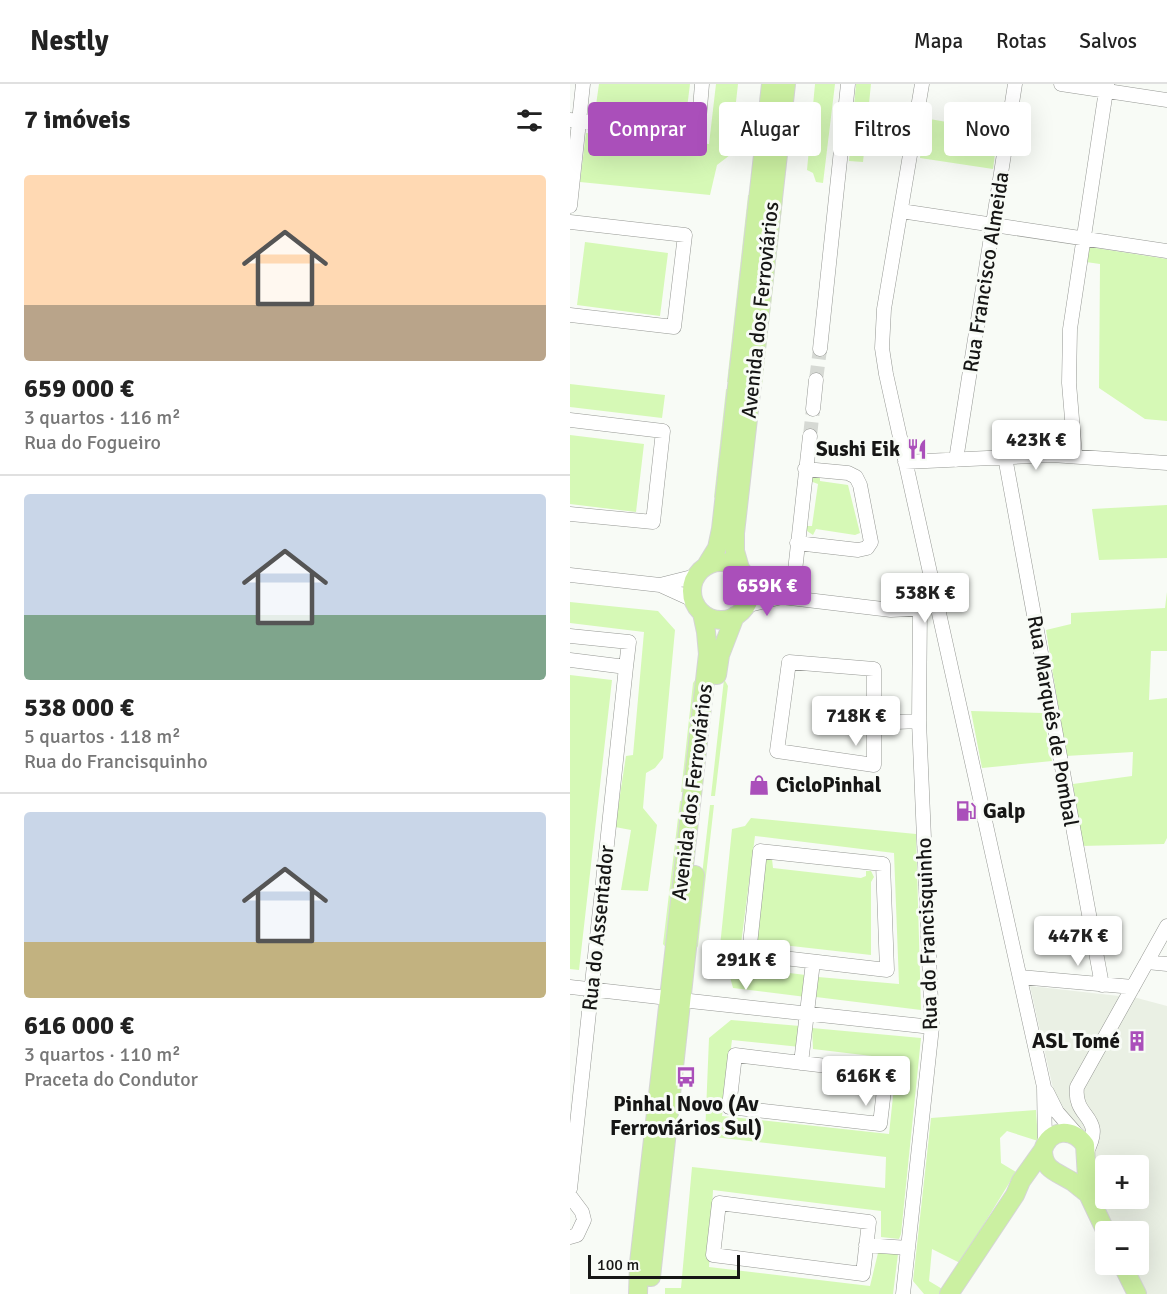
<!DOCTYPE html>
<html lang="pt">
<meta charset="utf-8">
<style>
body{margin:0;font-family:Signika,sans-serif;background:#f2f2f2;color:#222;height:100vh;display:flex;flex-direction:column;font-size:22px;white-space:nowrap}
*{box-sizing:border-box;margin:0}
p{font-size:20px;color:#767676}
.icon{flex:none;width:33px;height:33px;fill:none;stroke:currentColor;stroke-width:2;stroke-linecap:round;stroke-linejoin:round}
.map{position:relative;flex:1;overflow:hidden}
.panel{display:flex;flex-direction:column;background:#fff;width:570px}
.panel>*{flex:none}
.banner{position:absolute;left:18px;top:18px;width:489px;height:54px;display:flex;gap:12px}
.fabs{position:absolute;left:525px;top:1071px;display:grid;gap:12px}
.fabs a{display:grid;place-items:center;width:54px;height:54px;border-radius:6px;background:#fff;box-shadow:0 6px 24px #0002;font-size:30px}
.scale{position:absolute;left:18px;bottom:15px;width:152px;box-sizing:border-box;padding-left:6px;border:3px solid #161615;border-top:0;font-size:16px;line-height:21px;white-space:nowrap;color:#161615;-webkit-text-stroke:4px #f8fbf6;paint-order:stroke}
.price{position:absolute;translate:-50% -51px;padding:0 14px;border-radius:6px;background:#fff;color:#222;font-size:20px;line-height:39px;filter:drop-shadow(0 2px 3px #0008)}
.price::after{content:'';position:absolute;left:50%;top:36px;width:18px;height:14px;margin-left:-9px;background:inherit;clip-path:polygon(0 0,100% 0,50% 100%)}
.price.on{background:#aa4fba;color:#fff}
ul{padding:0;list-style:none}
li{display:grid;align-content:center;gap:12px;height:318px;padding:0 24px}
li+li{border-top:2px solid #e0e0e0}
li span{display:grid;place-items:center;height:186px;border-radius:6px;color:#555}
li>.icon{margin-inline-start:auto}
span .icon{width:108px;height:108px;fill:#fffc;stroke-width:1}
li b{font-size:26px}
h2{display:flex;justify-content:space-between;align-items:center;height:72px;padding:0 24px;font-size:26px}
.chip{padding:0 21px;border-radius:6px;background:#fff;box-shadow:0 6px 24px #0002;font-size:21px;line-height:54px}
.chip.on{background:#aa4fba;color:#fff}
header{display:flex;align-items:center;gap:36px;box-sizing:border-box;height:84px;padding:0 30px;background:#fff;border-bottom:2px solid #e0e0e0}
header strong{font-size:28px}
nav{display:flex;gap:33px;margin-inline-start:auto;font-size:21px}
main{display:flex;flex:1;min-height:0}
.map>svg:first-child{display:block}
.built{fill:#eaf0e4;fill-rule:evenodd}
.green{fill:#d6f9b6}
.lines{fill:none;stroke-linecap:round;stroke-linejoin:round}
.minor-tunnel{stroke:#d6d9d4;stroke-width:14;stroke-dasharray:14 7;stroke-linecap:butt}
.minor-casing{stroke:#969894;stroke-width:15}
.major-casing{stroke:#d5d5d5;stroke-width:20}
.minor{stroke:#fff;stroke-width:14}
.major{stroke:#cbf0a1;stroke-width:18}
.labels{text-anchor:middle;stroke-width:6;stroke-linejoin:round;paint-order:stroke}
.street-label{font-size:21px;fill:#161615;stroke:#f8fbf6}
.poi-label{font-size:21px;font-weight:bold;fill:#161615;stroke:#f8fbf6;text-anchor:end}
</style>
<header>
<strong>Nestly</strong>
<nav><a>Mapa</a><a>Rotas</a><a>Salvos</a></nav>
</header>
<main>
<section class="panel">
<h2>7 imóveis<svg class="icon" aria-label="filters" viewBox="0 0 24 24"><path d="M4 7h16M4 17h16"/><circle cx="9" cy="7" r="2"/><circle cx="15" cy="17" r="2"/></svg></h2>
<ul>
<li><span style="background:linear-gradient(#ffd9b3 70%,#b9a48a 0)"><svg class="icon" aria-label="home" viewBox="0 0 24 24"><path d="M3 11l9-7 9 7M6 9v11h12V9"/></svg></span><div><b>659 000 €</b><p>3 quartos · 116 m²</p><p>Rua do Fogueiro</p></div></li>
<li><span style="background:linear-gradient(#c9d6e8 65%,#7fa58c 0)"><svg class="icon" aria-label="home" viewBox="0 0 24 24"><path d="M3 11l9-7 9 7M6 9v11h12V9"/></svg></span><div><b>538 000 €</b><p>5 quartos · 118 m²</p><p>Rua do Francisquinho</p></div></li>
<li><span style="background:linear-gradient(#c9d6e8 70%,#c2b280 0)"><svg class="icon" aria-label="home" viewBox="0 0 24 24"><path d="M3 11l9-7 9 7M6 9v11h12V9"/></svg></span><div><b>616 000 €</b><p>3 quartos · 110 m²</p><p>Praceta do Condutor</p></div></li>
</ul>
</section>
<div class="map">
<svg width="597" height="1210" viewBox="0 0 597 1210">
<rect width="100%" height="100%" fill="#f8fbf6"/>
<!-- built -->
<path class="built" d="M460 902 567 914 597 922V1210H576L562 1181 568 1180V1148L545 1147 524 1105 487 1022ZM536 1082H568V1114H536Z"/>
<!-- green -->
<path class="green" d="M29 0H120L116 32 26 21Z
M146 0H168L160 71 147 81 140 111 10 98 16 49 139 60Z
M245 0H265L253 99 246 98 243 89 237 86Z
M286 0H301L293 78 279 77Z
M354 34 428 47 423 85 350 74Z
M178 111H183L162 298H157Z
M208 114H213L192 301H187Z
M15 158 98 169 90 232 7 221Z
M519 163 597 175V337L575 335 529 304 530 180 516 178Z
M0 300 95 311 92 334 0 323Z
M156 305 161 306 148 418 144 413Z
M0 351 74 360 66 428 0 420Z
M250 390V397L278 401 290 449 285 451 246 445 243 451 237 447 236 442H242L248 400 240 397 244 392Z
M597 421V474L529 476 522 425Z
M597 508V567H581L579 616 597 614V754L594 760 511 762 503 700 562 692 563 668 496 672 476 546 501 540V529L595 524Z
M0 518 88 527 105 546 93 674 85 684 76 689 73 724 87 741 78 807 51 806 61 746 45 743 56 672 63 671 74 548 0 539Z
M0 591 42 596 9 886 0 885Z
M128 592 115 708H111L123 599Z
M154 595 158 602 145 712H141Z
M401 627 473 629 482 677 412 684Z
M110 717H114L98 866 93 860Z
M140 721H144L128 862 123 870Z
M181 734 346 750 351 926 246 913 248 893 329 900 324 769 185 752 168 883 236 891V913L163 904 160 893 148 882 162 745 175 742Z
M202 775 203 784 291 794 296 792V787H301L304 793 301 798V871L195 859 194 867 188 865 185 860 193 777Z
M161 936 230 942V963L162 956 152 1032 319 1050 327 975 243 965 242 944 351 954 331 1150 329 1155 311 1153V1127L143 1106 139 1183 300 1202 308 1169 312 1167 328 1170 323 1210H95V1204H111L122 1083 315 1104 316 1073 135 1052 139 954Z
M466 1026 468 1057 437 1047 430 1054 431 1079 446 1088 390 1179 362 1165 359 1197 374 1206 371 1210H354L343 1197 361 1034Z"/>
<g class="lines">
<!-- minor-tunnel -->
<path class="minor-tunnel" d="M246 296 250 265
M240 352 243 325"/>
<!-- minor casing -->
<g class="minor-casing">
<path id="minor" d="M352 0 314 225 312 264 316 290 474 1003 475 1060
M491 0 597 16
M0 36 128 48 132 0
M0 122 13 0
M331 127 597 167
M0 138 115 151 104 243 0 231
M250 265 278 0
M243 325 246 296
M0 336 93 347 83 438 0 430
M505 371 499 299 500 245 537 0
M435 373 532 901
M386 376 445 0
M335 378 482 371 597 379
M227 459 288 466 297 464 301 458 290 401 286 393 278 389 235 385
M0 491 90 501 123 516
M90 501 126 492
M179 501 212 513 321 526 356 524
M222 514 240 352
M175 522 212 513
M0 552 59 558 56 583 0 576
M219 578 304 585V681L207 667Z
M304 639 349 637
M190 767 313 780 317 886 179 870Z
M577 878 597 880
M450 893 563 903
M0 903 98 914
M111 916 362 943
M165 971 316 989 310 1040 159 1023Z
M231 979 243 878
M477 1008 487 1028 509 1053
M516 1069C537 1031 503 1036 507 1003L597 842
M0 1105 56 583
M0 1112 12 1128 14 1136 7 1151 0 1153
M149 1119 299 1138 293 1190 143 1171Z
M296 1161 338 1164
M333 1210 362 943 349 637 350 525"/>
</g>
<!-- major casing -->
<g class="major-casing">
<path id="major" d="M122 507a29 29 0 1 1 58 0a29 29 0 1 1-58 0Z
M136 482 147 464 151 445 201 0
M171 488 165 467V449L216 0
M147 591 150 571 165 532
M473 1066C473 1087 488 1088 503 1098 508 1102 513 1106 518 1110
M552 1180 567 1210
M81 1193 125 791
M68 1210 69 1179 138 570 136 548 132 529
M379 1210 445 1111 451 1097 473 1066C480 1044 503 1044 515 1061L518 1110 536 1148"/>
</g>
<!-- minor -->
<use href="#minor" class="minor"/>
<!-- major -->
<use href="#major" class="major"/>
</g>
<!-- icons -->
<defs>
<g id="restaurant-bare" transform="scale(1.62)"><path d="M-5-6h1v4h1v-4h1v4h1v-4h1v5L-1.5 .5V6h-2V.5L-5-1ZM5-6V6H3V1.5H1.5Q1.5-4 5-6Z" fill="#aa4fba" stroke="#f8fbf6" stroke-width="2.5" paint-order="stroke"/></g>
<g id="shop-bare" transform="scale(1.62)"><path d="M-5-2.5h2.3a2.7 3.5 0 0 1 5.4 0H5L5.5 6h-11ZM-1.5-2.5h3a1.5 2.3 0 0 0-3 0Z" fill="#aa4fba" stroke="#f8fbf6" stroke-width="2.5" paint-order="stroke"/></g>
<g id="fuel-bare" transform="scale(1.62)"><path d="M-5.5-6h7V0h2V4h1.3V-2.5L3-4.5l.8-.8L6-3V5H2.5V1h-1V6h-7ZM-4.2-4.7v3.2H.2V-4.7Z" fill="#aa4fba" stroke="#f8fbf6" stroke-width="2.5" paint-order="stroke"/></g>
<g id="building-bare" transform="scale(1.62)"><path d="M-4-6H4V6H1V3H-1V6H-4ZM-2.5-4.3h1.7v1.8h-1.7ZM.8-4.3h1.7v1.8H.8ZM-2.5-1h1.7V.8h-1.7ZM.8-1h1.7V.8H.8Z" fill="#aa4fba" stroke="#f8fbf6" stroke-width="2.5" paint-order="stroke"/></g>
<g id="bus-bare" transform="scale(1.62)"><path d="M-5-6H5V4H4V6H2V4H-2V6H-4V4H-5ZM-3.5-4V0h7V-4ZM-3.5 1.2v1.5H-2V1.2ZM2 1.2v1.5H3.5V1.2Z" fill="#aa4fba" stroke="#f8fbf6" stroke-width="2.5" paint-order="stroke"/></g>
</defs>
<g fill-rule="evenodd">
<use href="#restaurant-bare" x="347" y="365"/>
<use href="#shop-bare" x="189" y="701"/>
<use href="#fuel-bare" x="396" y="727"/>
<use href="#building-bare" x="567" y="957"/>
<use href="#bus-bare" x="116" y="993"/>
</g>
<g class="labels">
<!-- street labels -->
<g class="street-label">
<text transform="translate(416 188) rotate(-81)" y="7">Rua Francisco Almeida</text>
<text transform="translate(190 226) rotate(-84)" y="7">Avenida dos Ferroviários</text>
<text transform="translate(483 637) rotate(80)" y="7">Rua Marquês de Pombal</text>
<text transform="translate(122 708) rotate(-83)" y="7">Avenida dos Ferroviários</text>
<text transform="translate(28 844) rotate(-84)" y="7">Rua do Assentador</text>
<text transform="translate(357 850) rotate(-92)" y="7">Rua do Francisquinho</text>
</g>
<!-- poi labels -->
<g class="poi-label">
<text x="330" y="372">Sushi Eik</text>
<text x="206" y="708" text-anchor="start">CicloPinhal</text>
<text x="413" y="734" text-anchor="start">Galp</text>
<text x="550" y="964">ASL Tomé</text>
<text x="116" y="1027" text-anchor="middle">Pinhal Novo (Av<tspan x="116" dy="24">Ferroviários Sul)</tspan></text>
</g>
</g>
</svg>
<div class="fabs">
<a>+</a>
<a>−</a>
</div>
<div class="scale">100 m</div>
<b class="price" style="left:466px;top:387px">423K €</b>
<b class="price on" style="left:197px;top:533px">659K €</b>
<b class="price" style="left:355px;top:540px">538K €</b>
<b class="price" style="left:286px;top:663px">718K €</b>
<b class="price" style="left:508px;top:883px">447K €</b>
<b class="price" style="left:176px;top:907px">291K €</b>
<b class="price" style="left:296px;top:1023px">616K €</b>
<div class="banner">
<a class="chip on">Comprar</a>
<a class="chip">Alugar</a>
<a class="chip">Filtros</a>
<a class="chip">Novo</a>
</div>
</div>
</main>
